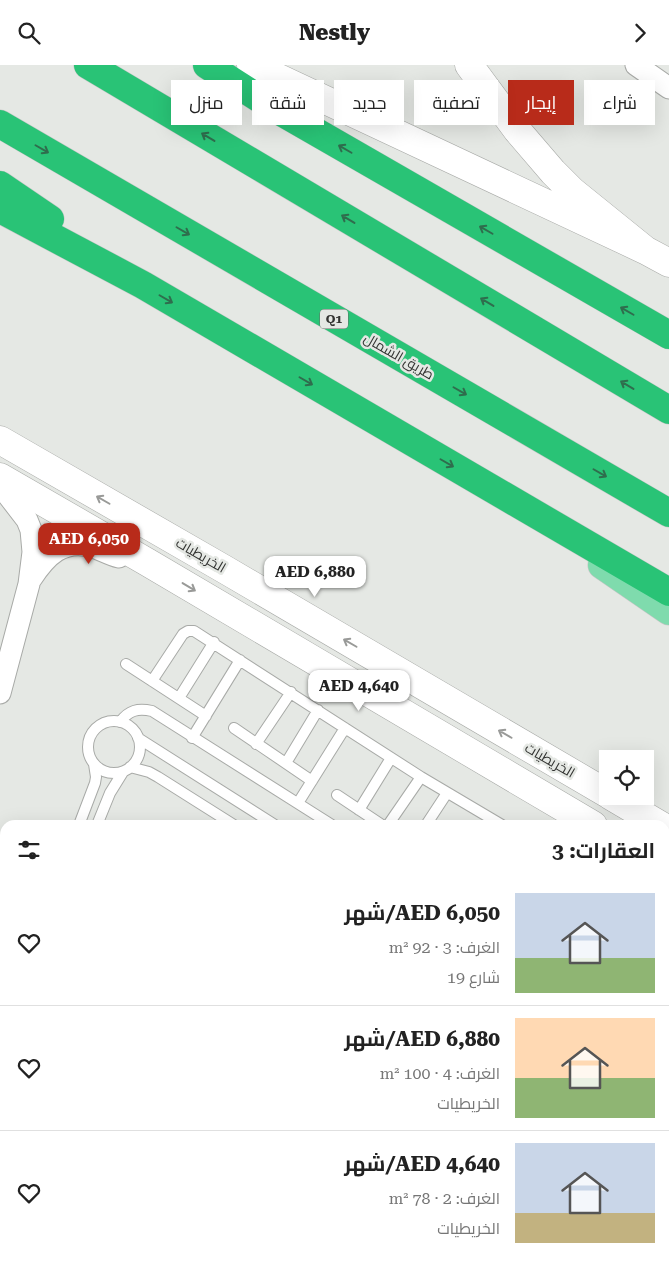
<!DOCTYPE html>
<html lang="ar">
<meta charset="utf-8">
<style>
body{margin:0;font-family:"Roboto Serif",Cairo,serif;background:#f6f6f6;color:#222;direction:rtl;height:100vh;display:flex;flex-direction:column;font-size:19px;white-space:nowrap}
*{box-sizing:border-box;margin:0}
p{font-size:16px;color:#767676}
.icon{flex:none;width:28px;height:28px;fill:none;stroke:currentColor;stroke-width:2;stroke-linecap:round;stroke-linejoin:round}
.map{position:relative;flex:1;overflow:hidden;direction:ltr}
.side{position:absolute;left:0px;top:755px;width:670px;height:446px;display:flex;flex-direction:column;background:#fff;border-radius:15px 15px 0 0;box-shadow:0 5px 20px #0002;direction:rtl}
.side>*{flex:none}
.top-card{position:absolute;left:15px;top:15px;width:640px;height:45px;direction:rtl;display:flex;gap:10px}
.tools{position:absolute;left:599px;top:685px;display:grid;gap:10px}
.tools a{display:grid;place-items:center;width:55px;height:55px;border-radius:0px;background:#fff;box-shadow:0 5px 20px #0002;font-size:25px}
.price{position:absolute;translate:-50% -42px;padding:0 11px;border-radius:10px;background:#fff;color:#222;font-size:16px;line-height:32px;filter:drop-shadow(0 1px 2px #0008)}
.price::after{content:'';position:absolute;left:50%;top:30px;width:15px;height:11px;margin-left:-8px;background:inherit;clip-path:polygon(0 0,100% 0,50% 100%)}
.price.selected{background:#b82b1a;color:#fff}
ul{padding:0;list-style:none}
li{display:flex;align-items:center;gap:15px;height:125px;padding:0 15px}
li+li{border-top:1px solid #e0e0e0}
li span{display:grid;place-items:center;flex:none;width:140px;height:100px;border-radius:0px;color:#555}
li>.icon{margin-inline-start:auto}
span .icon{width:60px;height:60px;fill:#fffc;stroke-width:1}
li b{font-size:21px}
h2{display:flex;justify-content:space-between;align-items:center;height:60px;padding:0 15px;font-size:21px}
.pill{padding:0 18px;border-radius:0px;background:#fff;box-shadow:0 5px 20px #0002;font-size:18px;line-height:45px}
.pill.selected{background:#b82b1a;color:#fff}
header{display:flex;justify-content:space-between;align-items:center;height:65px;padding:0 15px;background:#fff;font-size:22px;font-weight:800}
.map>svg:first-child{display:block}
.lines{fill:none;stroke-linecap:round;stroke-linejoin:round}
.service-casing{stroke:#a8aaa7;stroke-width:12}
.minor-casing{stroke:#a8aaa7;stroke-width:23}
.secondary-casing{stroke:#a8aaa7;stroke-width:29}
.primary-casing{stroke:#c6c6c6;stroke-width:29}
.motorway-casing{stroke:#c6c6c6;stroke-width:29}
.service{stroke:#fff;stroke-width:10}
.minor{stroke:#fff;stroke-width:21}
.secondary{stroke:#fff;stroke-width:28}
.primary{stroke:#7fdbad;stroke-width:28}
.motorway{stroke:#29c376;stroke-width:28}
.oneway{stroke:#2f6d4d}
.oneway2{stroke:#999a98}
.labels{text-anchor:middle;stroke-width:5;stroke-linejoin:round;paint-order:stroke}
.shield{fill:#e5e8e4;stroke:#686a67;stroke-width:1}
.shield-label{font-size:12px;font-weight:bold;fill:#333432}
.street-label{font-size:14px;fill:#333432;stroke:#e5e8e4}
</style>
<header><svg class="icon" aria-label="forward" viewBox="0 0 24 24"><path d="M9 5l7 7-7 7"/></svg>Nestly<svg class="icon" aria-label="search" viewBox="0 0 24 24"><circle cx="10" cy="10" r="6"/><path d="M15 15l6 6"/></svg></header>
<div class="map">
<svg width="669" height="1201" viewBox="0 0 669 1201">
<rect width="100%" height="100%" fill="#e5e8e4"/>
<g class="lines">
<!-- service casing -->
<g class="service-casing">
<path id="service" d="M126 599 206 651
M152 616 183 569 188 566H194L421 712 502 760
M179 633 214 577
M88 682a26 26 0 1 1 52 0a26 26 0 1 1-52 0Z
M120 657C129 645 138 643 152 646L332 760
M234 663 312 716
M138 673 275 760
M192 673 240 595
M256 679 291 627
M286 698 318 645
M130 702 149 707 158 712 234 760
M337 730 382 760
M298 738 345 663
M359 745 391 693
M79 760 95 718 96 712 94 699
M97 760 110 728 123 707
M388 760 421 712
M426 760 447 728
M0 782 5 784
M0 808 5 809
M0 1057 5 1066
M0 1125 5 1113
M302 1201 306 1196"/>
</g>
<!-- minor casing -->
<g class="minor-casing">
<path id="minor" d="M636 0 669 23
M0 420 27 455 31 465 33 487 29 519 0 628
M31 514C46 491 63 473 93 482 102 485 110 490 119 492
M0 1157 5 1159
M0 1180 5 1183
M27 1196 35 1201
M68 1196 76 1201"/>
</g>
<!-- secondary casing -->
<g class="secondary-casing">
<path id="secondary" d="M251 0 645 185
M469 0 517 65 553 107 572 126 645 185 669 198
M0 375 224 504 608 729
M0 412 147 497 593 760
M611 731 660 760
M665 801 669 803"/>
</g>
<!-- primary casing -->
<g class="primary-casing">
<path id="primary" d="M602 500 669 546
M665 1103 669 1096
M665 1187 669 1181
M603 1201 606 1196"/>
</g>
<!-- motorway casing -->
<g class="motorway-casing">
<path id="motorway" d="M88 0 669 345
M207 0 271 41 669 270
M0 59 669 448
M0 120 50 154
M0 144 143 220 669 527"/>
</g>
<!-- service -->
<use href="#service" class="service"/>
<!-- minor -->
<use href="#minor" class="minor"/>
<!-- secondary -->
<use href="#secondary" class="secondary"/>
<!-- primary -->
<use href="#primary" class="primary"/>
<!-- motorway -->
<use href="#motorway" class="motorway"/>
</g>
<!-- one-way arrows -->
<defs><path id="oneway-shaft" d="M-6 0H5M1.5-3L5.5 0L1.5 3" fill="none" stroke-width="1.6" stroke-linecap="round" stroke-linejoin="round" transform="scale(1.25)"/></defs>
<g class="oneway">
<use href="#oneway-shaft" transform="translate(208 72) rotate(-149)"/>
<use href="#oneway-shaft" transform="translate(42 84) rotate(30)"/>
<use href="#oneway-shaft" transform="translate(345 84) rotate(-150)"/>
<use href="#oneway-shaft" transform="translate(348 154) rotate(-149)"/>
<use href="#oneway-shaft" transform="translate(486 165) rotate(-150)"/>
<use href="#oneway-shaft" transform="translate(183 166) rotate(30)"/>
<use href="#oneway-shaft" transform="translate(166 234) rotate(30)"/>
<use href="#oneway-shaft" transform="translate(487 237) rotate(-149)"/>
<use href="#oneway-shaft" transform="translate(627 246) rotate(-150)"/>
<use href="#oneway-shaft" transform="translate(306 316) rotate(30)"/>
<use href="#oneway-shaft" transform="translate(627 320) rotate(-149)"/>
<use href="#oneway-shaft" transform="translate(460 326) rotate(30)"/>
<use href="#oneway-shaft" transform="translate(447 398) rotate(30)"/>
<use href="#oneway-shaft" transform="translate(600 408) rotate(30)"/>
</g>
<g class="oneway2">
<use href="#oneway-shaft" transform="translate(103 435) rotate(-150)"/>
<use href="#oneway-shaft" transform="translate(189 522) rotate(31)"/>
<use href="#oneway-shaft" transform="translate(350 578) rotate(-150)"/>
<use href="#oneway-shaft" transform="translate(505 669) rotate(-150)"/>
</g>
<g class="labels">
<!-- shield labels -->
<rect class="shield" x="320" y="244.5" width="28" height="19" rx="4"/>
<g class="shield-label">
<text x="334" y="258">Q1</text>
</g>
<!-- street labels -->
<g class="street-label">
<text transform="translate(399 291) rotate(30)" y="5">طريق الشمال</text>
<text transform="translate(201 490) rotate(30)" y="5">الخريطيات</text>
<text transform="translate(550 695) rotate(30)" y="5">الخريطيات</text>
</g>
</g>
</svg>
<div class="tools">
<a><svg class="icon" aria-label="locate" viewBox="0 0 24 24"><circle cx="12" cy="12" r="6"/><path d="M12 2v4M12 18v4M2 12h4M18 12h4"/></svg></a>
</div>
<b class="price selected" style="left:89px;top:500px">AED 6,050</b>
<b class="price" style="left:315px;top:533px">AED 6,880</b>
<b class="price" style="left:359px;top:647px">AED 4,640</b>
<div class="top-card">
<a class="pill">شراء</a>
<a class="pill selected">إيجار</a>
<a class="pill">تصفية</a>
<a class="pill">جديد</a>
<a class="pill">شقة</a>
<a class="pill">منزل</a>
</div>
<section class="side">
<h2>العقارات: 3<svg class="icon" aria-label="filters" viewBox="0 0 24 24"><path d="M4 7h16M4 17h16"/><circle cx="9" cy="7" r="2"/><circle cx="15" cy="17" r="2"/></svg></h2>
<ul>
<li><span style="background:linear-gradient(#c9d6e8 65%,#8fb573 0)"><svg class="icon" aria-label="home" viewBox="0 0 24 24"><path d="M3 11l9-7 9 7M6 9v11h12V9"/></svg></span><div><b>AED 6,050/شهر</b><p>الغرف: 3 · 92 m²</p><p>شارع 19</p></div><svg class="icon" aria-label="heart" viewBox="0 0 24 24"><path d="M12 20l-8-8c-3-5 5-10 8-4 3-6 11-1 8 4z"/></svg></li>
<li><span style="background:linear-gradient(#ffd9b3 60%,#8fb573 0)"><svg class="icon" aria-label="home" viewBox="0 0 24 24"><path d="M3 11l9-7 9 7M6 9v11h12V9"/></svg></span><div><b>AED 6,880/شهر</b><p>الغرف: 4 · 100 m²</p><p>الخريطيات</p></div><svg class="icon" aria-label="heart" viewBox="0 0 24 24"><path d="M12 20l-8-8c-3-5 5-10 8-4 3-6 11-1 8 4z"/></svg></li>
<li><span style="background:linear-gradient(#c9d6e8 70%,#c2b280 0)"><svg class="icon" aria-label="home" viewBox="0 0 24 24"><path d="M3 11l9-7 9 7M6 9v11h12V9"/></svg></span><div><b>AED 4,640/شهر</b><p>الغرف: 2 · 78 m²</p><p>الخريطيات</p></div><svg class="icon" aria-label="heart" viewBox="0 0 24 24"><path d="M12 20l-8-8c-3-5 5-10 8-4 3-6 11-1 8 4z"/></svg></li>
</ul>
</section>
</div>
